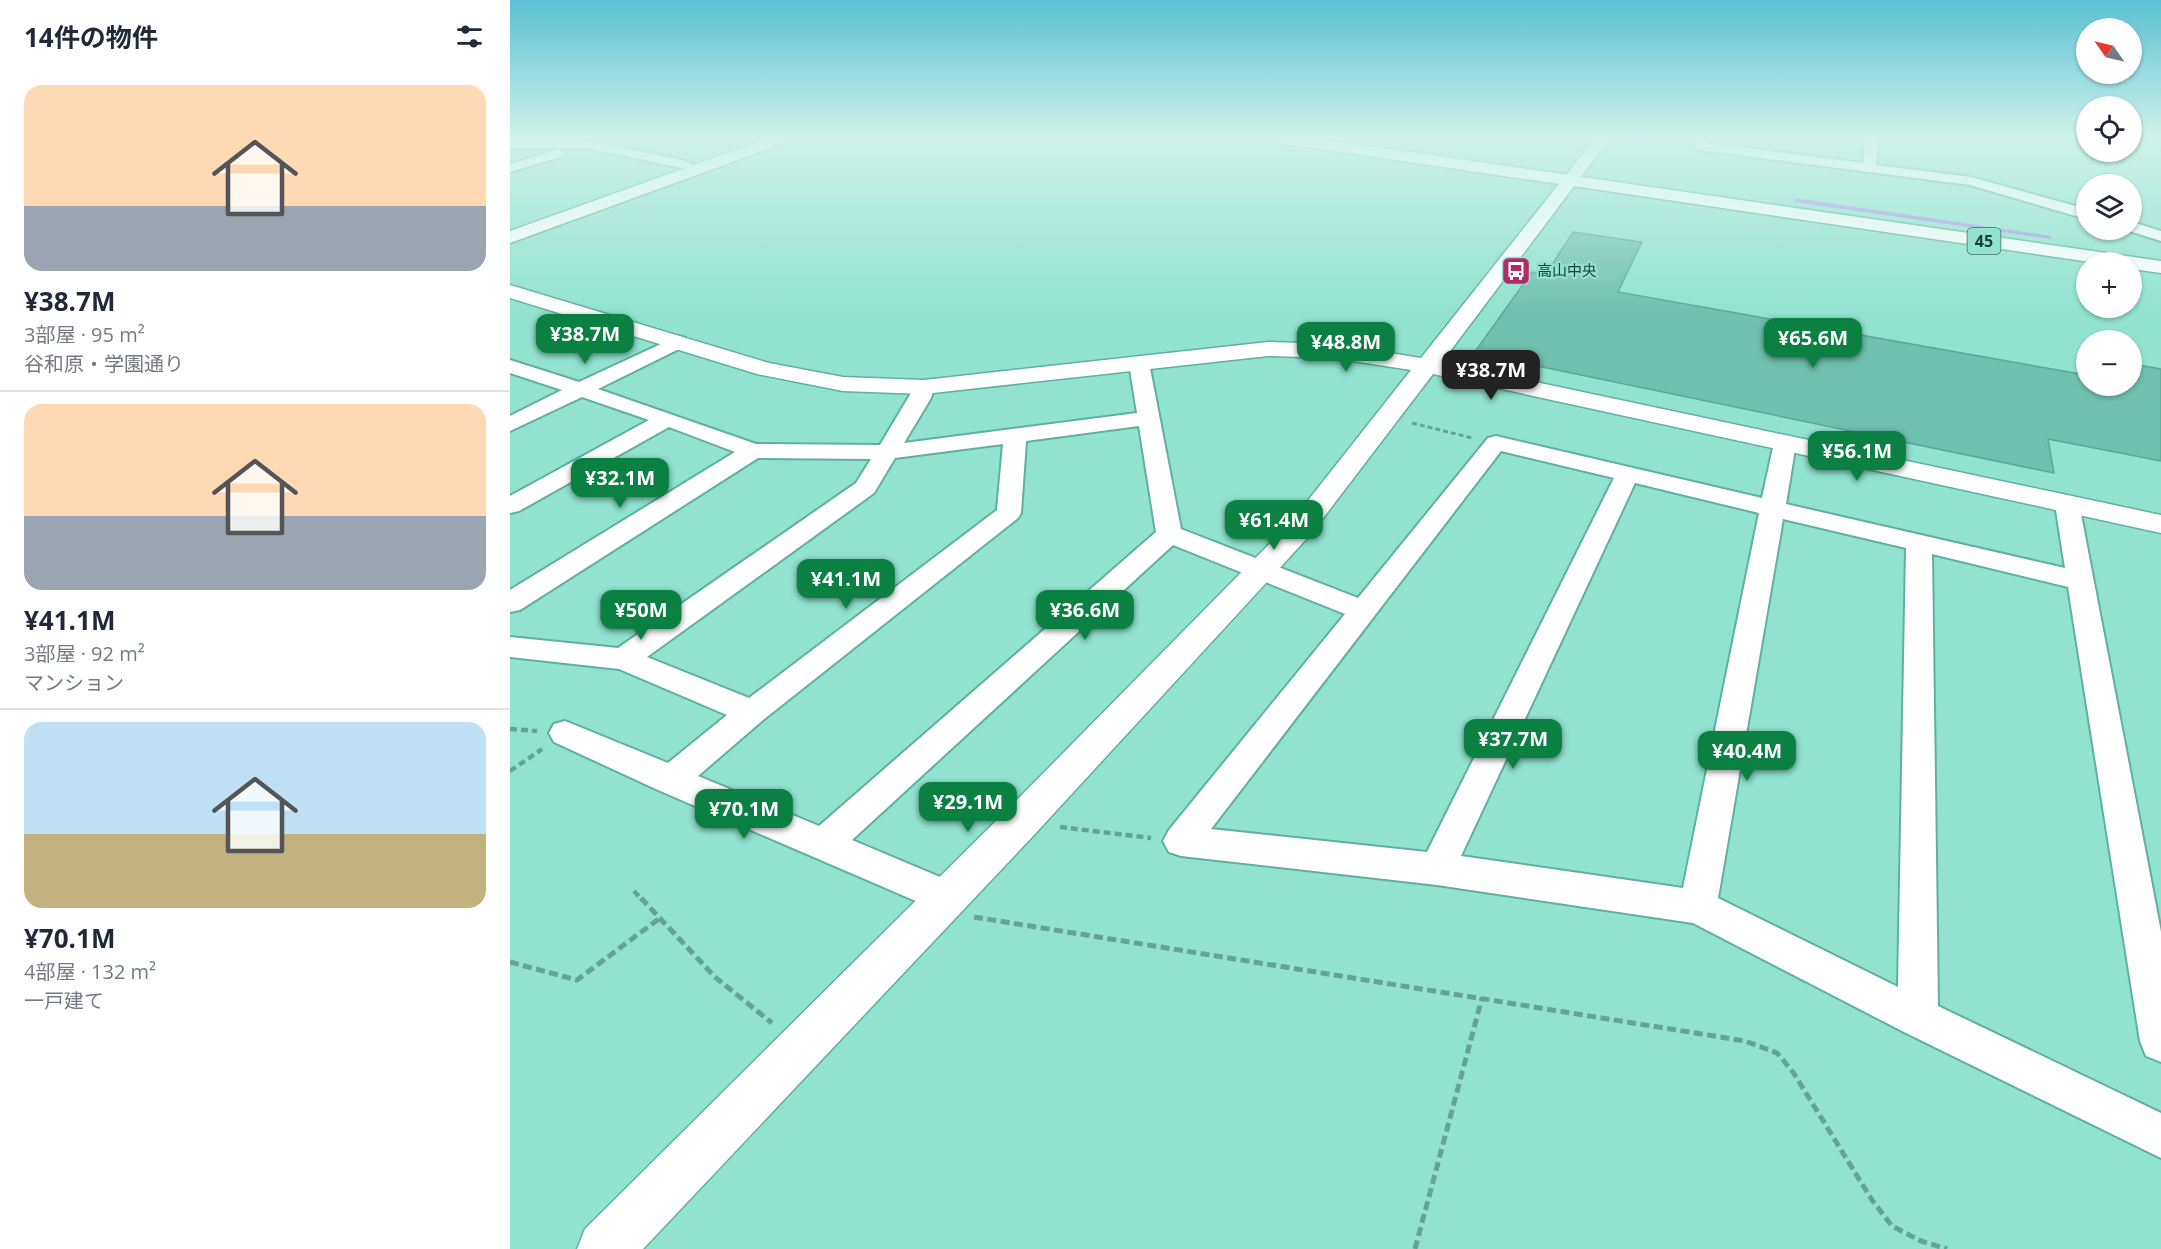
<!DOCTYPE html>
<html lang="ja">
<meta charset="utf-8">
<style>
body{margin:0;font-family:"Open Sans","Noto Sans JP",sans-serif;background:#f2f2f3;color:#1f2937;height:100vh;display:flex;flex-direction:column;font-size:22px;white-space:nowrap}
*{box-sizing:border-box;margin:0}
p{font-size:20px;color:#747a83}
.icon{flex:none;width:33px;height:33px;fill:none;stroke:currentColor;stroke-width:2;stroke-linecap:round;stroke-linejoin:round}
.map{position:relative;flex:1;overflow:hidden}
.side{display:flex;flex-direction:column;background:#fff;width:510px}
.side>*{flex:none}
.needle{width:39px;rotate:304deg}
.controls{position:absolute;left:1566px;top:18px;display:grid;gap:12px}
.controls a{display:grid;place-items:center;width:66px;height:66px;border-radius:50%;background:#fff;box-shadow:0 2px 4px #0004;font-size:30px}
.price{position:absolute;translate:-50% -51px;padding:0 14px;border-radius:12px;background:#0b8043;color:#fff;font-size:20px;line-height:39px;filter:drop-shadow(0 2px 3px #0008)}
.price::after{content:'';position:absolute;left:50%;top:36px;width:18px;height:14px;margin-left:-9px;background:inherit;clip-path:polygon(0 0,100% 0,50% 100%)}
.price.on{background:#222;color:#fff}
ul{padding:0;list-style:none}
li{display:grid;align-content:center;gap:12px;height:318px;padding:0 24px}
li+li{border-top:2px solid #e0e1e3}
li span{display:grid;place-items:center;height:186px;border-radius:18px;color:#555}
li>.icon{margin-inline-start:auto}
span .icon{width:108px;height:108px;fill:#fffc;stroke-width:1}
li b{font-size:26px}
h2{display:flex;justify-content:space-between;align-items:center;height:72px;padding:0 24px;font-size:26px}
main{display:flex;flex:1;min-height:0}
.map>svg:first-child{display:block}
.green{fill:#ad90ea}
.building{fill:#70c0af;stroke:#59a998;stroke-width:1.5}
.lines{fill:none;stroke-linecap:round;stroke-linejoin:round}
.street-casing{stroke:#60b09f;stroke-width:4}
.secondary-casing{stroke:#60b09f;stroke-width:3}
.primary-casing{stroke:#60b09f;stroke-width:3}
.path-far3{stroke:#65a395;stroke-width:2;stroke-dasharray:3 1.5;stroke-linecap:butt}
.path-far2{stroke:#65a395;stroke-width:3;stroke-dasharray:5 3;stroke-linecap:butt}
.path-far1{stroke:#65a395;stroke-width:4.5;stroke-dasharray:7 4;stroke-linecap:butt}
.path{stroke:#65a395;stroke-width:5;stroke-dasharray:9 4.5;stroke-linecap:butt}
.street{fill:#fff;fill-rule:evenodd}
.secondary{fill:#fff;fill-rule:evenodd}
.primary{fill:#fff;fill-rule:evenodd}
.labels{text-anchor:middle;stroke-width:4.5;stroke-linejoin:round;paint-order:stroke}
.far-poi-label{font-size:15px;fill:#1f4039;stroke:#91e2cf;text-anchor:start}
.shield{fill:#91e2cf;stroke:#417166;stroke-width:1.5}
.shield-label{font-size:16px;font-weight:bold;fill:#1f4039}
</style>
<main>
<section class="side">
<h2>14件の物件<svg class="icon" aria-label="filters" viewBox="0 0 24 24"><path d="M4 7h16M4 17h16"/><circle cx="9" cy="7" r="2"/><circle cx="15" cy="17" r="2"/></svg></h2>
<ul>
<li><span style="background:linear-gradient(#ffd9b3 65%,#9aa5b1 0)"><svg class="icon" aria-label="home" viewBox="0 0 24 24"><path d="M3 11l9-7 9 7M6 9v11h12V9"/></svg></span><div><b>¥38.7M</b><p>3部屋 · 95 m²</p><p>谷和原・学園通り</p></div></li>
<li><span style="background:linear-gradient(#ffd9b3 60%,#9aa5b1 0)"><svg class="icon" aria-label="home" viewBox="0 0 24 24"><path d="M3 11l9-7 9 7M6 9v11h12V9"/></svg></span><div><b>¥41.1M</b><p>3部屋 · 92 m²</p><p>マンション</p></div></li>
<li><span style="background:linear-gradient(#bfe0f5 60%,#c2b280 0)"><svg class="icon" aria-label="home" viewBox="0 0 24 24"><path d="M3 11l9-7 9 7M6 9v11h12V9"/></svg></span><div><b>¥70.1M</b><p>4部屋 · 132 m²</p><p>一戸建て</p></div></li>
</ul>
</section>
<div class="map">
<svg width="1651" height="1249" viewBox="0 0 1651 1249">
<rect width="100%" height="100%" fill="#91e2cf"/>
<!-- green -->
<path class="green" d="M1285 198 1540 236 1542 239 1284 202Z"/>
<!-- building -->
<path class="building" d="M1063 232 1132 242 1108 292 1576 375V386H1622V364L1651 369V461L1538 439 1544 473 964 353 1022 272 1036 274Z"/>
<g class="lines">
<!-- street casing -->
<g class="street-casing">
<path id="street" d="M1186 137H1199L1197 143 1353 163 1355 137H1369L1366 165 1461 177 1576 209V219L1460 185 1189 150 1182 146Z
M0 140H76L176 161 183 165 176 169 76 148H0Z
M49 149 56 153 54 156 0 172V164Z
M1622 222 1651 231V241L1616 230H1622Z
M168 336 175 338 178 342 175 346 88 389 246 444 370 445 407 383 414 381 421 383 424 387 421 398 394 443 627 413 619 363 622 359H636L639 363 671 529 848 598 978 438 986 436 1252 498 1264 443 1267 438 1275 436 1283 438 1286 443 1276 504 1555 568 1545 504 1548 499 1557 497 1566 499 1569 504 1651 932V1062L1636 1056 1630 1041 1558 587 1422 554 1428 1006 1651 1113V1158L1394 1032 1183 923 927 885 671 856 659 852 653 841 659 830 835 614 663 545 342 840 449 885 455 897 449 909 436 914 148 790 44 742 39 733 44 724 55 721 158 763 217 715 109 669 0 657V637L108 648 346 483 361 459 248 458 10 610 0 612V590L225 452 159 427 9 511 0 513V496L139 420 72 397 0 431V416L52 390 0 373V360L69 382ZM629 426 646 532 309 826 188 776 253 720 508 518 511 513 516 441ZM493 444 487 510 239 698 137 657 364 493 385 458ZM991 451 1104 478 917 852 701 829ZM1125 483 1249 513 1173 888 951 856ZM1273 519 1396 548 1388 987 1208 898Z"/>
</g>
<!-- secondary casing -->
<g class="secondary-casing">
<path id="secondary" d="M262 137H285L283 140 0 243V231Z
M1086 137H1101L932 362 1651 515V533L923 374 801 534 524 835 133 1249H67L75 1229 496 811 781 522 901 370 824 358 758 356 414 394 333 391 247 374 0 298V285L259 363 333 377 414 380 758 342 824 344 911 358Z"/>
</g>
<!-- primary casing -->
<g class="primary-casing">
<path id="primary" d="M756 137H797L1651 261V273L1622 269V262H1580L763 142Z"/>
</g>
<!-- path-far3 -->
<path class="path-far3" d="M1117 137 1170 144"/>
<!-- path-far2 -->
<path class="path-far2" d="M902 423 962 438"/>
<!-- path-far1 -->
<path class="path-far1" d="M0 729 27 731
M0 771 32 749
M550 827 641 838
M124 891 132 900"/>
<!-- path -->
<path class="path" d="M131 898 205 977 262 1023
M464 917 1235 1041 1267 1053 1283 1072 1362 1200 1382 1226 1411 1241 1437 1249
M0 962 67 980 150 918
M905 1249 972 998"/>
<!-- street -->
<use href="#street" class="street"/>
<!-- secondary -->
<use href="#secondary" class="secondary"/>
<!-- primary -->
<use href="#primary" class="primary"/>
</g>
<!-- sky -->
<linearGradient id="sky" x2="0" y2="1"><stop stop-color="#5bc0d4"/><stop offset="0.44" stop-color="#cef2e9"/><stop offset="1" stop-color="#cef2e9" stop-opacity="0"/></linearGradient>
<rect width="1651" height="312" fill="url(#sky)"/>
<!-- icons -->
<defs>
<g id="bus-square" transform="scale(1.5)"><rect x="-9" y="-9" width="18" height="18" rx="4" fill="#b42a69" stroke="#91e2cf"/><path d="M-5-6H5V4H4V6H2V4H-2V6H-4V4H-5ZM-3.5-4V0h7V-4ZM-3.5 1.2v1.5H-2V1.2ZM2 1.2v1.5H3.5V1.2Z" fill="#fff"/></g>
</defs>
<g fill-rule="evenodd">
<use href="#bus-square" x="1006" y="271"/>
</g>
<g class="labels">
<!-- far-poi labels -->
<g class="far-poi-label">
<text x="1027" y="276">高山中央</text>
</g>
<!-- shield labels -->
<rect class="shield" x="1457.5" y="228" width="33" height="26" rx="4.5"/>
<g class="shield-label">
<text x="1474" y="247">45</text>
</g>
</g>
</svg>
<div class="controls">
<a><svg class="needle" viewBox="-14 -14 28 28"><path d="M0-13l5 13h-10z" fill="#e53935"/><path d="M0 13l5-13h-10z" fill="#747a83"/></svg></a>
<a><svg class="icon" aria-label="locate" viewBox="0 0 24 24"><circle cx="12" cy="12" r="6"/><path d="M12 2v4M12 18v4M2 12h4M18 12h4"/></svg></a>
<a><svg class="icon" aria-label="layers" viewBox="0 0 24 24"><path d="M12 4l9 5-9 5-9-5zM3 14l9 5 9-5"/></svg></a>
<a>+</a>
<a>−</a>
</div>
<b class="price" style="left:75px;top:365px">¥38.7M</b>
<b class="price" style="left:1303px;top:369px">¥65.6M</b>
<b class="price" style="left:836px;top:373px">¥48.8M</b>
<b class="price on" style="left:981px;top:401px">¥38.7M</b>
<b class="price" style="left:1347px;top:482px">¥56.1M</b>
<b class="price" style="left:110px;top:509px">¥32.1M</b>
<b class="price" style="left:764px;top:551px">¥61.4M</b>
<b class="price" style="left:336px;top:610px">¥41.1M</b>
<b class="price" style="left:131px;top:641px">¥50M</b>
<b class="price" style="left:575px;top:641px">¥36.6M</b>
<b class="price" style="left:1003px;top:770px">¥37.7M</b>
<b class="price" style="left:1237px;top:782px">¥40.4M</b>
<b class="price" style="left:458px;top:833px">¥29.1M</b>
<b class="price" style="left:234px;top:840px">¥70.1M</b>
</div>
</main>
